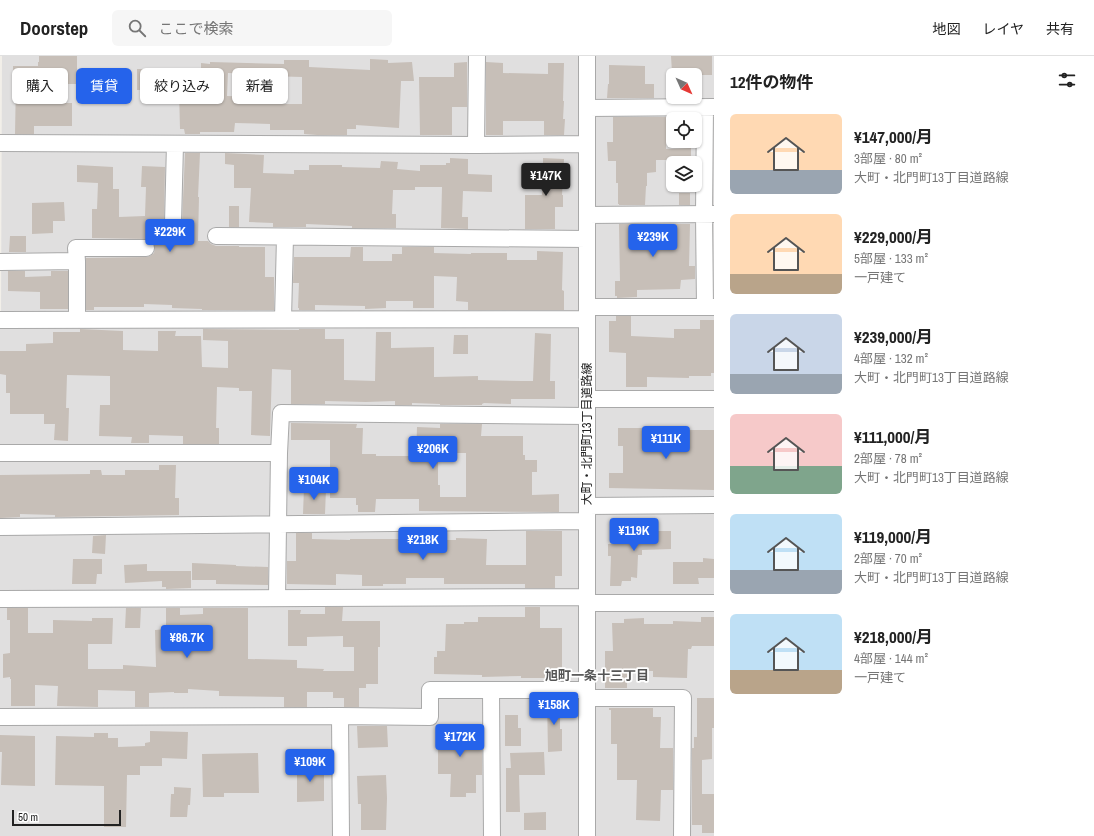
<!DOCTYPE html>
<html lang="ja">
<meta charset="utf-8">
<style>
body{margin:0;font-family:"Archivo Narrow","Noto Sans JP",sans-serif;background:#f6f6f6;color:#222;height:100vh;display:flex;flex-direction:column;font-size:15px;white-space:nowrap}
*{box-sizing:border-box;margin:0}
p{font-size:13px;color:#767676}
.icon{flex:none;width:22px;height:22px;fill:none;stroke:currentColor;stroke-width:2;stroke-linecap:round;stroke-linejoin:round}
.map{position:relative;flex:1;overflow:hidden}
.details{display:flex;flex-direction:column;background:#fff;width:380px}
.details>*{flex:none}
.banner{position:absolute;left:12px;top:12px;width:380px;height:36px;display:flex;gap:8px}
.needle{width:26px;rotate:135deg}
.fabs{position:absolute;left:666px;top:12px;display:grid;gap:8px}
.fabs a{display:grid;place-items:center;width:36px;height:36px;border-radius:6px;background:#fff;box-shadow:0 1px 3px #0004;font-size:20px}
.scale{position:absolute;left:12px;bottom:10px;width:109px;box-sizing:border-box;padding-left:4px;border:2px solid #222;border-top:0;font-size:11px;line-height:14px;white-space:nowrap;color:#222;-webkit-text-stroke:3px #fff;paint-order:stroke}
.price{position:absolute;translate:-50% -34px;padding:0 9px;border-radius:4px;background:#2563eb;color:#fff;font-size:13px;line-height:26px;filter:drop-shadow(0 1px 2px #0008)}
.price::after{content:'';position:absolute;left:50%;top:24px;width:12px;height:9px;margin-left:-6px;background:inherit;clip-path:polygon(0 0,100% 0,50% 100%)}
.price.on{background:#222;color:#fff}
ul{padding:0;list-style:none}
li{display:flex;align-items:center;gap:12px;height:100px;padding:0 16px}
li span{display:grid;place-items:center;flex:none;width:112px;height:80px;border-radius:6px;color:#555}
li>.icon{margin-inline-start:auto}
span .icon{width:48px;height:48px;fill:#fffc;stroke-width:1}
li b{font-size:17px}
h2{display:flex;justify-content:space-between;align-items:center;height:48px;padding:0 16px;font-size:17px}
.chip{padding:0 14px;border-radius:6px;background:#fff;box-shadow:0 1px 3px #0004;font-size:14px;line-height:36px}
.chip.on{background:#2563eb;color:#fff}
header{display:flex;align-items:center;gap:24px;box-sizing:border-box;height:56px;padding:0 20px;background:#fff;border-bottom:1px solid #e0e0e0}
header strong{font-size:19px}
nav{display:flex;gap:22px;margin-inline-start:auto;font-size:14px}
.search{width:280px;height:36px;background:#f6f6f6;display:flex;align-items:center;gap:10px;box-sizing:border-box;padding:0 14px;border-radius:6px;color:#767676;font-size:15px}
main{display:flex;flex:1;min-height:0}
.map>svg:first-child{display:block}
.residential{fill:#e0dfdf;fill-rule:evenodd}
.building{fill:#c7bfb8;fill-rule:evenodd}
.lines{fill:none;stroke-linecap:round;stroke-linejoin:round}
.minor-casing{stroke:#a9a9a9;stroke-width:18}
.minor{stroke:#fff;stroke-width:16}
.labels{text-anchor:middle;stroke-width:3.5;stroke-linejoin:round;paint-order:stroke}
.street-label{font-size:12px;fill:#222;stroke:#fff}
.neighbourhood-label{font-size:13px;font-weight:bold;fill:#555;stroke:#fff}
</style>
<header>
<strong>Doorstep</strong>
<div class="search"><svg class="icon" aria-label="search" viewBox="0 0 24 24"><circle cx="10" cy="10" r="6"/><path d="M15 15l6 6"/></svg>ここで検索</div>
<nav><a>地図</a><a>レイヤ</a><a>共有</a></nav>
</header>
<main>
<div class="map">
<svg width="714" height="780" viewBox="0 0 714 780">
<rect width="100%" height="100%" fill="#f2efe9"/>
<!-- residential -->
<path class="residential" d="M2 0H714V780H0V273L1 266ZM673 19H695V41H673ZM673 63H695V85H673ZM673 107H695V129H673Z"/>
<!-- building -->
<path class="building" d="M39 0H77V28H65V25H34V47H72V70H34V78H15L16 24H13V10H38V6H39Z
M671 0H712V19H677V16H672Z
M370 3 388 4V7L412 6 414 25H401L399 72 356 69V73H347V79H317L304 78V74H270V68L235 67 234 76H200V78H185L184 73H180L179 34H137V13H201V7L210 8V6L284 8V4H309V11L370 14ZM228 17 253 18 252 41 227 40ZM268 20 302 21V48H268Z
M467 6V51H452V79H420L419 21H454V7Z
M486 6 503 7V17L548 18V7H564L563 45H564L563 63H565L564 79H544V65H503V79H486Z
M609 9 645 10V28H654V42H607L608 28H609Z
M613 61H666V93L691 92V107H680V104H656V116L647 117V130H646L645 149H619V148H618V127H616V105H608L607 86H613Z
M185 97H200L198 141H199L198 185H208L211 188 216 190H239V191H265V221H274V254H202V253L172 252V249L144 248V251H94V254H86V202L146 201 150 200 154 197 155 192 154 187 150 184 146 183 92 182V153H97L98 127 77 126V109L113 111V133H119V161L145 160 146 131H141L142 110 165 111 164 167 165 171 168 175 173 176 177 175 181 172 182 167Z
M225 97 264 99 263 117 294 118V114H309V109H342V111L380 112 381 105 398 106 397 113 420 115V109H446V107H450V102L468 103V118L492 119V136L463 135 462 161H468V173L441 172 442 131H415V134H393L392 158H396V172H352V170L306 168V171H273V167L249 166 251 132H234V109L225 108Z
M543 102 564 103 562 139H563V151H555V173H525V139H542V119H543Z
M679 137H690V149H679Z
M64 146 65 165H53V177L32 178V147Z
M229 150H239V171H229Z
M619 168H690L689 210H695V223L681 224 680 233 637 234V241L617 242V240H615V225H620Z
M10 180H26V196H9Z
M351 191H363V205H392V198H402V191H434V197L471 198V197H507V204H537V195L563 196 562 234 564 235V254H468V246L456 245 457 221 434 220V252H413V245H386V252L365 253V250L315 249V254H299V252H298L299 227H293L294 201H350Z
M8 215H25V221L51 220V215H68V253H40V236L8 235Z
M616 260H631V280L674 282V273H700V264H714V317H711V320H689V322L647 321V331H626V297L609 296V265H616Z
M80 273 123 275V294L158 295V275H176L175 280H201L202 311 228 312V285L203 284V273L299 274V273H325V283H344V324L375 325 376 276H391V292L434 291V321L478 320V324L522 325H533L535 277 551 278 550 325H555V343H511V348L484 347 482 348V349H440V348L412 347V349H395V345L366 346 325 345V348H291V314L272 313 270 380 251 379 252 335H239V332L217 331 216 372H219V388H183V380L149 379V387H131L132 381 99 380 100 349H110V320L67 319 66 352H69L68 385 54 384 55 368H44V358H10V337H6V319L0 318V295H26V288L53 287V276H80Z
M454 279H468V298H453Z
M291 367 357 368 356 372H363L362 398H376V400H416L417 371 440 372V368H482L481 380H523V399H525V404H537V416H532V439L559 438V456L419 455V443H376L375 456H358V449H356V442H330V384H291ZM438 397H466V441H440V429H438Z
M618 372H649V376H677V374H714V434L609 432V417H623V390H618Z
M159 409H176L175 442H179V459L55 461V459L20 458V461L0 462V419L90 418V414H101L102 419H125V414H159Z
M304 432 326 433 325 458H303Z
M624 472H651L652 475H671V493L642 494V499H638L637 522 631 521V525H622L621 530H610L611 500H608V488H621V481H624Z
M526 475H562V520H555V532H525V528H444V522H406V528H383V530H362V519L336 518V529L287 528V505H296V477H312V483L350 484V483H400V476H413V480L434 481V484H456V482L487 483 486 509H526Z
M106 479 105 498 92 497 93 480Z
M703 502 714 503V522H698L699 528H673V506H703Z
M73 503H102V518H97L96 528H72Z
M192 507 236 509V510L268 511V529L216 528V524H192Z
M147 508V515H191V532L166 533V531H162V525L125 527 124 509Z
M325 551H343L342 565H380V591H378V628H366V632H359V651H344V642H333V636H307V651H284V641L219 640V635L188 633V637H174V636L149 637V651H135V635L98 634V651L57 650 58 630 35 629V650H11V623H10V621L3 622V598L10 597V564H7V552H28V577H53V564L92 565V562H113L112 588H88V613H123V609L156 611 155 574 166 573V552H180V559L203 558V552H248V603L297 604V612L324 613 323 615H354V591H343V580L307 581V590H288V554H301L300 558H325Z
M525 551H540V572H562V624H544V622H521V620L482 621V619L434 618V601H437V595H445L446 568H464V566H478V561H525Z
M126 552H141L140 572H125Z
M701 561H714V590H692L691 593H688L687 622 653 621V615H627V632H605V595H613L612 567H624V563L644 562V568H673V565L701 566Z
M697 642H714V672H712V703L702 704V738H714V777H702V769H692V692H694V681H697Z
M547 644H560V673H562V695L548 696Z
M609 652H653V661H661L660 692H673V734H661L660 765 636 764 637 724H617V688H611V654H609Z
M505 659H518V672H521V690H505Z
M357 670H387L388 691 358 692Z
M436 672H482V719H476V737H466V741H450L451 718H438V688H436Z
M150 675 188 676 187 703 162 702V710H140V719H127L126 771H104V730L55 729 56 680 94 681V677H108V682H118V691L145 690V687L150 686Z
M0 679 35 680V730L1 729 2 696H0Z
M544 696 545 719H519L520 756H506V712H511L510 697Z
M258 697 259 737H224V741H203L202 698Z
M324 708V745L297 746V709Z
M386 719 387 742 386 774H361V748H358L357 720Z
M174 731 191 732 190 749H188L187 761H170L171 738H174Z
M546 756V774H524V757Z"/>
<g class="lines">
<!-- minor casing -->
<g class="minor-casing">
<path id="minor" d="M587 52 714 51
M705 52 704 158 705 251
M0 87 476 89 587 88
M476 89 477 0
M587 159 714 158
M173 167 175 88
M216 180 587 183
M77 205 76 192H146
M0 206 77 205V264
M587 251H714
M283 263 285 181
M0 264 587 263
M587 343H714
M0 397H279
M587 450 714 449
M0 471 587 465
M277 542 279 397 281 357 587 360
M0 543 587 541
M587 547H714
M491 634 492 780
M587 642H683L682 780
M340 660 430 661V634H587
M0 661 340 660 341 780
M587 780V0"/>
</g>
<!-- minor -->
<use href="#minor" class="minor"/>
</g>
<g class="labels">
<!-- street labels -->
<g class="street-label">
<text transform="translate(587 378) rotate(-90)" y="4">大町・北門町13丁目道路線</text>
</g>
<!-- neighbourhood labels -->
<g class="neighbourhood-label">
<text x="597" y="624">旭町一条十三丁目</text>
</g>
</g>
</svg>
<div class="fabs">
<a><svg class="needle" viewBox="-14 -14 28 28"><path d="M0-13l5 13h-10z" fill="#e53935"/><path d="M0 13l5-13h-10z" fill="#767676"/></svg></a>
<a><svg class="icon" aria-label="locate" viewBox="0 0 24 24"><circle cx="12" cy="12" r="6"/><path d="M12 2v4M12 18v4M2 12h4M18 12h4"/></svg></a>
<a><svg class="icon" aria-label="layers" viewBox="0 0 24 24"><path d="M12 4l9 5-9 5-9-5zM3 14l9 5 9-5"/></svg></a>
</div>
<div class="scale">50 m</div>
<b class="price on" style="left:546px;top:141px">¥147K</b>
<b class="price" style="left:170px;top:197px">¥229K</b>
<b class="price" style="left:653px;top:202px">¥239K</b>
<b class="price" style="left:666px;top:404px">¥111K</b>
<b class="price" style="left:433px;top:414px">¥206K</b>
<b class="price" style="left:314px;top:445px">¥104K</b>
<b class="price" style="left:634px;top:496px">¥119K</b>
<b class="price" style="left:423px;top:505px">¥218K</b>
<b class="price" style="left:187px;top:603px">¥86.7K</b>
<b class="price" style="left:554px;top:670px">¥158K</b>
<b class="price" style="left:460px;top:702px">¥172K</b>
<b class="price" style="left:310px;top:727px">¥109K</b>
<div class="banner">
<a class="chip">購入</a>
<a class="chip on">賃貸</a>
<a class="chip">絞り込み</a>
<a class="chip">新着</a>
</div>
</div>
<section class="details">
<h2>12件の物件<svg class="icon" aria-label="filters" viewBox="0 0 24 24"><path d="M4 7h16M4 17h16"/><circle cx="9" cy="7" r="2"/><circle cx="15" cy="17" r="2"/></svg></h2>
<ul>
<li><span style="background:linear-gradient(#ffd9b3 70%,#9aa5b1 0)"><svg class="icon" aria-label="home" viewBox="0 0 24 24"><path d="M3 11l9-7 9 7M6 9v11h12V9"/></svg></span><div><b>¥147,000/月</b><p>3部屋 · 80 m²</p><p>大町・北門町13丁目道路線</p></div></li>
<li><span style="background:linear-gradient(#ffd9b3 75%,#b9a48a 0)"><svg class="icon" aria-label="home" viewBox="0 0 24 24"><path d="M3 11l9-7 9 7M6 9v11h12V9"/></svg></span><div><b>¥229,000/月</b><p>5部屋 · 133 m²</p><p>一戸建て</p></div></li>
<li><span style="background:linear-gradient(#c9d6e8 75%,#9aa5b1 0)"><svg class="icon" aria-label="home" viewBox="0 0 24 24"><path d="M3 11l9-7 9 7M6 9v11h12V9"/></svg></span><div><b>¥239,000/月</b><p>4部屋 · 132 m²</p><p>大町・北門町13丁目道路線</p></div></li>
<li><span style="background:linear-gradient(#f6c9c9 65%,#7fa58c 0)"><svg class="icon" aria-label="home" viewBox="0 0 24 24"><path d="M3 11l9-7 9 7M6 9v11h12V9"/></svg></span><div><b>¥111,000/月</b><p>2部屋 · 78 m²</p><p>大町・北門町13丁目道路線</p></div></li>
<li><span style="background:linear-gradient(#bfe0f5 70%,#9aa5b1 0)"><svg class="icon" aria-label="home" viewBox="0 0 24 24"><path d="M3 11l9-7 9 7M6 9v11h12V9"/></svg></span><div><b>¥119,000/月</b><p>2部屋 · 70 m²</p><p>大町・北門町13丁目道路線</p></div></li>
<li><span style="background:linear-gradient(#bfe0f5 70%,#b9a48a 0)"><svg class="icon" aria-label="home" viewBox="0 0 24 24"><path d="M3 11l9-7 9 7M6 9v11h12V9"/></svg></span><div><b>¥218,000/月</b><p>4部屋 · 144 m²</p><p>一戸建て</p></div></li>
</ul>
</section>
</main>
